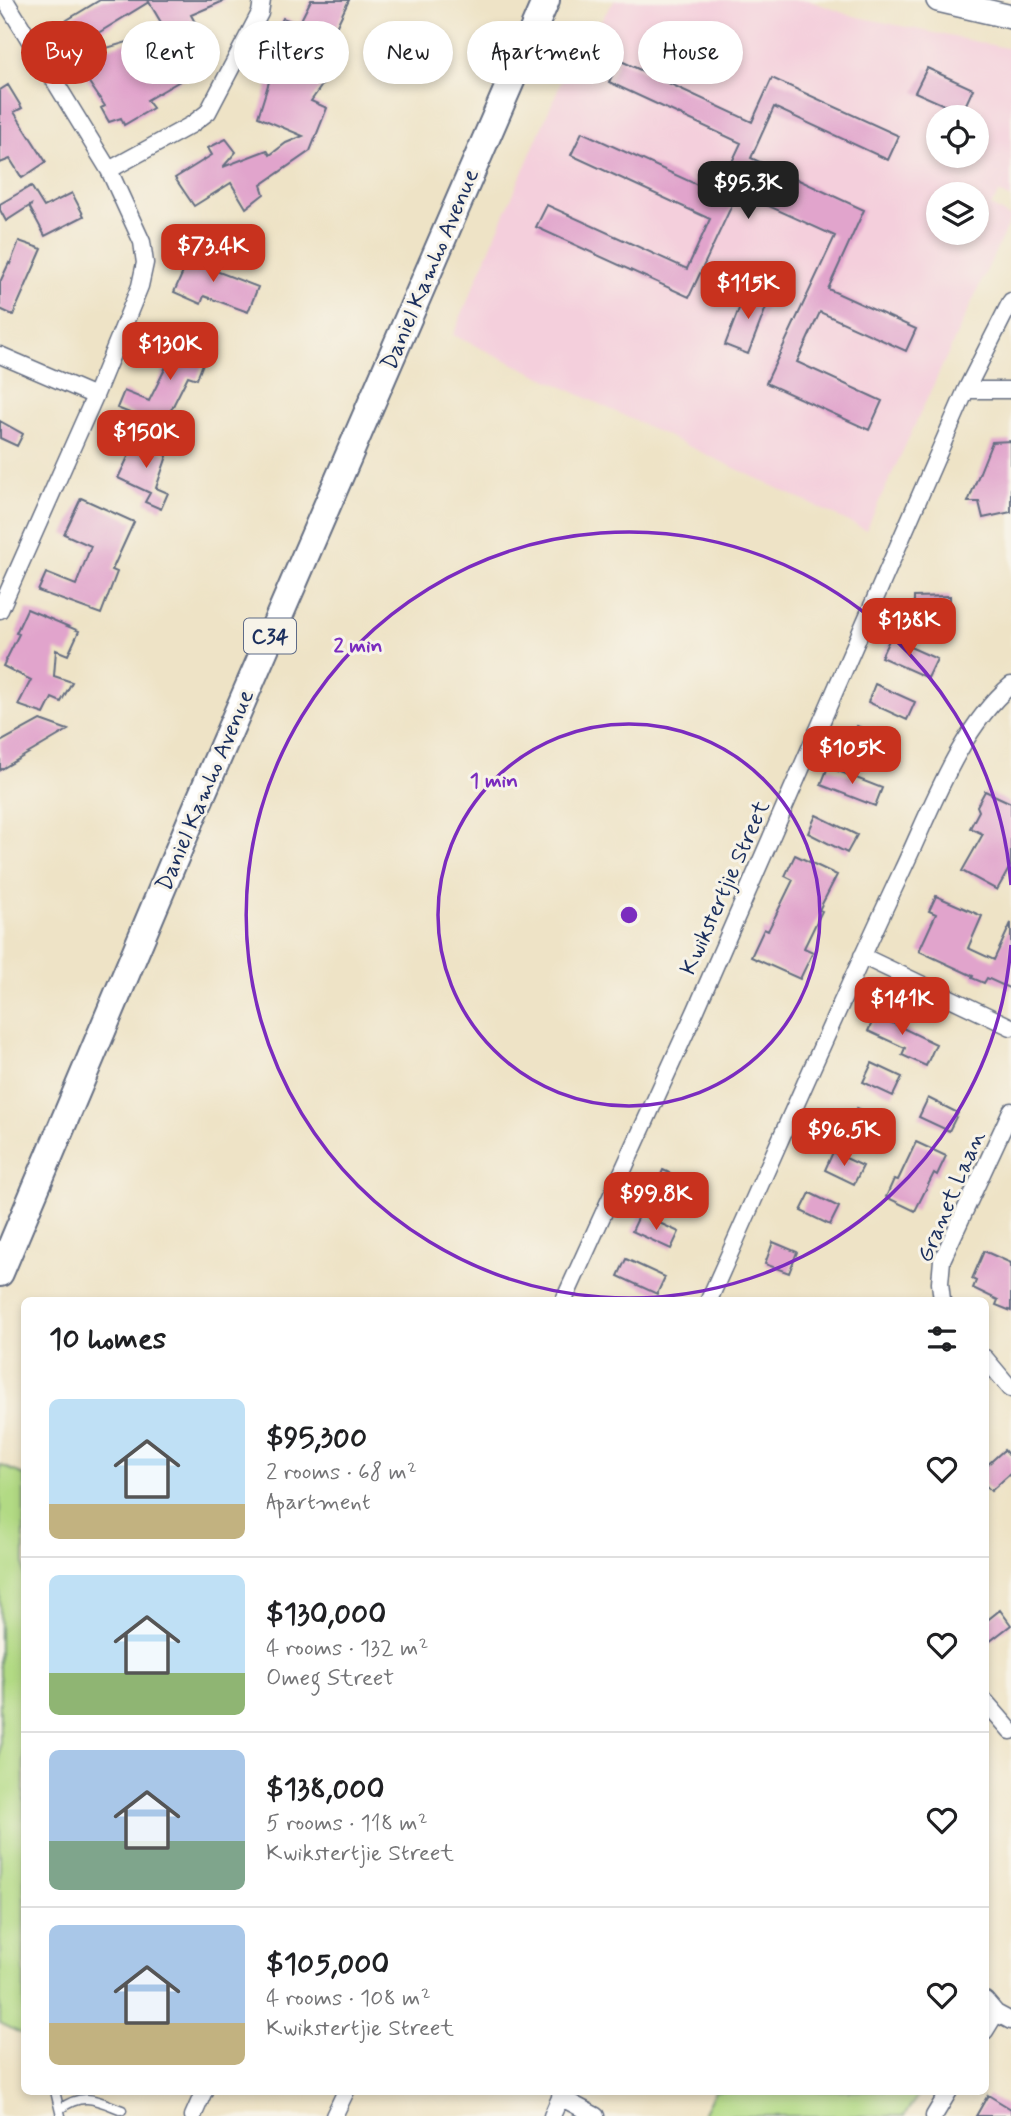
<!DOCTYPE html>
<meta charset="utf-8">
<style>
body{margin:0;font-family:Mynerve,sans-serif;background:#f6f6f6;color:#202124;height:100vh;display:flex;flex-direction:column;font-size:26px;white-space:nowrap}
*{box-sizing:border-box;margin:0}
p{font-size:23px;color:#757577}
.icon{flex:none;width:38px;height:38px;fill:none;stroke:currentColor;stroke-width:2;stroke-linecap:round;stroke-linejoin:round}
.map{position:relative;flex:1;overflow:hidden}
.panel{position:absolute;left:21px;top:1297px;width:968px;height:798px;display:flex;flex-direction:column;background:#fff;border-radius:10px;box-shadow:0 4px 10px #0003}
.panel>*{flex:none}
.hud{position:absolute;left:21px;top:21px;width:970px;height:63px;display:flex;gap:14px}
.tools{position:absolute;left:926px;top:105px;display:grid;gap:14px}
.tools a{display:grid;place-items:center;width:63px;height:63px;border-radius:50%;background:#fff;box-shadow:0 4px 10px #0003;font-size:35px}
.price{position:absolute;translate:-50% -60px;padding:0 16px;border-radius:14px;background:#c8321e;color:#fff;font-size:23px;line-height:46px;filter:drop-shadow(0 2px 4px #0008)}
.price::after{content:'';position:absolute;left:50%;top:42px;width:21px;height:16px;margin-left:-10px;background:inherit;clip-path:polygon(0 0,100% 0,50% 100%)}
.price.on{background:#222;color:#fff}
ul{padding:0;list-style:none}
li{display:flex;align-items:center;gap:21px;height:175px;padding:0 28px}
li+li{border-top:2px solid #e0e0e0}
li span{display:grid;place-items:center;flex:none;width:196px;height:140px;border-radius:10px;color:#555}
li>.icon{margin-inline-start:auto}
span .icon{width:84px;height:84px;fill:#fffc;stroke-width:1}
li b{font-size:30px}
h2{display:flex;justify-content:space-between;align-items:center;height:84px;padding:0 28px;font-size:30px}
.chip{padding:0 24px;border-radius:32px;background:#fff;box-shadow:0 4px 10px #0003;font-size:24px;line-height:63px}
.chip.on{background:#c8321e;color:#fff}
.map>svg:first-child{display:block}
.built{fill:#f4cfdc;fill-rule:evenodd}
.green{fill:#b2da84;stroke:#668471;stroke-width:2}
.building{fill:#e1a4cc}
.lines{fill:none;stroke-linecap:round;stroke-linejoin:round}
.lane-casing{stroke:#656e82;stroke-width:11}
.street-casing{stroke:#656e82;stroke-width:19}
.secondary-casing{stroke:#656e82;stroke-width:26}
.primary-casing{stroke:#656e82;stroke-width:30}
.lane{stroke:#fff;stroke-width:8}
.street{stroke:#fff;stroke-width:16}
.secondary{stroke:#fff;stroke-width:23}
.primary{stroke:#fff;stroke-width:26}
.ring{fill:none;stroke:#7b2cbf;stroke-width:3.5}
.labels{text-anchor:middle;stroke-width:6;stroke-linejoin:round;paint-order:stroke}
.shield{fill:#f7f3e8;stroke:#5d6a87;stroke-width:2}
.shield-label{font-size:21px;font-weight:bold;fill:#1b2f5e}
.street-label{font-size:23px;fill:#1b2f5e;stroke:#f7f3e8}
.centre{fill:#7b2cbf;stroke:#f7f3e8;stroke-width:3.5}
.ring-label{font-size:21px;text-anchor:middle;font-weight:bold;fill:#7b2cbf;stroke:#f7f3e8;stroke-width:6;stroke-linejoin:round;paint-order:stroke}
</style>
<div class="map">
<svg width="1011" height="2116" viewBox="0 0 1011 2116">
<rect width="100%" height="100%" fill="#f7f3e8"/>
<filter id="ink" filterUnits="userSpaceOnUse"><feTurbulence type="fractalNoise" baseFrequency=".0143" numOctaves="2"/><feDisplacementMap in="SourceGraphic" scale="14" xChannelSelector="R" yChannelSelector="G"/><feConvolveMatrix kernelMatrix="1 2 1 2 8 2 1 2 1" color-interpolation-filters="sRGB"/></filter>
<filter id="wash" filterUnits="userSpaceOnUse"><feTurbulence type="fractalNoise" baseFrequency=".00686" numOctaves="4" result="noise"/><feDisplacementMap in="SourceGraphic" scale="28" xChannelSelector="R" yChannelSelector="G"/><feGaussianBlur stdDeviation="1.57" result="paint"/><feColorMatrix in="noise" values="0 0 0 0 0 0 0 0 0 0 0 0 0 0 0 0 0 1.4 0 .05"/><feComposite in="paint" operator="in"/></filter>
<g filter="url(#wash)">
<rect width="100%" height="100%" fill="#eee3c6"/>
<!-- built -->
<path class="built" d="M615 0H808L849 15 1011 49V199L999 193 991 206 1011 218 866 530 453 335 567 68ZM938 117H976V156H938ZM938 194H976V233H938Z"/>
<!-- green -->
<path class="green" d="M0 1465 24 1475V2028L22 2034 0 2023Z
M715 2091H921L904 2116H702Z"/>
<g id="blocks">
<!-- building -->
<path class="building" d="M100 0H226L191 15 211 52 195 64 199 70 147 100 153 108 124 125 121 118 109 122 101 108 105 106 80 69 87 64 82 55 166 31 149 2 77 46 62 23Z
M311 0H349L331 38 341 58 311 101 327 108 310 151 261 185 264 194 246 208 231 183 194 206 175 178 212 155 208 148 226 139 236 152 223 167 267 150 270 155 286 143 303 136 258 117 273 69 262 64 283 18 299 24Z
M619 60 752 122 772 78 899 136 888 160 774 107 751 158 864 210 828 289 916 329 906 351 820 312 797 362 882 401 869 430 766 383 835 236 738 192 689 297 536 227 547 205 687 269 710 219 571 155 582 132 717 194 741 143 609 82Z
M927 68 973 89 962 113 915 92Z
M8 85 22 108 14 112 46 162 22 178 10 159 0 163V90Z
M31 186 44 207 72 193 84 216 45 236 30 208 31 205 6 221 0 210V204Z
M19 241 42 249 13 315 0 309V282L9 263 10 264Z
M193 250 220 262 216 271 258 287 248 312 204 296 201 304 174 292Z
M747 288 770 297 748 354 725 345Z
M190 331 212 340 197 379 188 376 163 426 117 408 124 391 149 401 171 357 179 359Z
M0 421 23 434 17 446 0 438Z
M139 434 167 456 156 488 168 493 161 509 145 502 150 493 118 478Z
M1011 441V512L983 518 979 502H968L992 442Z
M81 498 134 522 112 570 117 572 101 614 38 591 46 573 76 585 91 546 64 534Z
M950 596V617L914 619V597Z
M27 609 79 631 68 655 56 650 54 676 72 682 61 702 52 698 44 714 18 705 31 680 3 666 19 634 16 633Z
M890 638 937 659 928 678 881 657Z
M875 684 915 702 907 720 868 702Z
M40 720 68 730 0 770V742Z
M857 726 894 743 886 761 849 744Z
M828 767 882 788 875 806 821 785Z
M985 791 1011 803V865L997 890 962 871 983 834 970 828 979 811 977 806Z
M816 815 857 835 847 853 808 833Z
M795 855 837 875 819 910 822 911 804 948 813 952 800 979 751 957 764 929 768 931 793 880 785 876Z
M936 896 982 916 968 948 994 960 1011 923V989L987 978 984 983 972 978 973 976 919 951 936 914 929 911Z
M880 1006 894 1012 890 1022 936 1044 926 1066 902 1055 905 1048 868 1031Z
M872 1063 902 1077 893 1096 863 1082Z
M928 1098 958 1113 949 1131 919 1117Z
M857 1108 886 1122 877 1141 848 1127Z
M916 1142 946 1156 937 1175 934 1173 915 1211 886 1197 894 1179 898 1180Z
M833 1152 863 1166 854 1184 825 1170Z
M663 1170 702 1188 693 1205 655 1188Z
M810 1193 839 1207 830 1225 801 1211Z
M640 1214 679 1232 671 1249 632 1231Z
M773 1242 797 1252 789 1273 765 1264Z
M984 1251 1011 1263V1311L996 1305 998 1300 973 1288 976 1281 972 1279Z
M626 1259 665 1277 657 1294 618 1276Z
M1004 1450 1011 1458V1473L991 1491 985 1485V1467Z
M1000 1610 1011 1625 985 1645V1622Z
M988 2095 1011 2109V2116H976Z"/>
</g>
</g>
<g filter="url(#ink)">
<use href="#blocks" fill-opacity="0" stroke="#656e82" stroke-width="2"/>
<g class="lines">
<!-- lane casing -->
<g class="lane-casing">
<path id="lane" d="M55 2091 61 2116
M60 2109C84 2091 98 2101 122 2110"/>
</g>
<!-- street casing -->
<g class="street-casing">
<path id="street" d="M109 170 191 125 208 112 260 13 262 0
M0 355 95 396
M966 390H1011
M0 610 95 396 140 286 145 263 142 242 109 170 5 0
M862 956 1011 1027
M564 1300 696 1010 966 390 1011 301
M709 1300C773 1157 835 1013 902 871 931 810 959 729 1011 685
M942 1300 940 1283 942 1260 1011 1111
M985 1358 1011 1389
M985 1701 1011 1731
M985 2000 996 2013 1011 2021
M985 2031 996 2013
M560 2097 596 2116
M193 2116 204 2091
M334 2116 346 2091
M552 2116 563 2091
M934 2116 949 2091"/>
</g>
<!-- secondary casing -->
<g class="secondary-casing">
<path id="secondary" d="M938 0 1011 17"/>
</g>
<!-- primary casing -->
<g class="primary-casing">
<path id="primary" d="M0 1273 197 806 546 0"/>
</g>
<!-- lane -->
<use href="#lane" class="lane"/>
<!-- street -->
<use href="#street" class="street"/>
<!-- secondary -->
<use href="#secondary" class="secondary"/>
<!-- primary -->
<use href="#primary" class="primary"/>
</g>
</g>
<!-- distance rings -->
<g class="ring">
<circle cx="629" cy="915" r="191"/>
<path d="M1011 945A383 383 0 1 1 1011 885"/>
</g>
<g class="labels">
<!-- shield labels -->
<rect class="shield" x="244" y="618.5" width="52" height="35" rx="5"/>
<g class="shield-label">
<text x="270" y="643">C34</text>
</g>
<!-- street labels -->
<g class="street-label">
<text transform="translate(429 269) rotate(-67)" y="8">Daniel Kamho Avenue</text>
<text transform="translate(204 790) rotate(-67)" y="8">Daniel Kamho Avenue</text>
<text transform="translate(724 887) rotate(-66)" y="8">Kwikstertjie Street</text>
<text transform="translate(950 1196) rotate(-67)" y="8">Granet Laan</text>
</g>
</g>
<circle cx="629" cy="915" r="10" class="centre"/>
<g class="ring-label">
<text x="358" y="652">2 min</text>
<text x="494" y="787">1 min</text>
</g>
</svg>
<div class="tools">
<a><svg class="icon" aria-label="locate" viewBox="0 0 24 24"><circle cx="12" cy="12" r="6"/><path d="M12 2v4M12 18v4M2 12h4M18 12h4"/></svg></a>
<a><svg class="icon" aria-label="layers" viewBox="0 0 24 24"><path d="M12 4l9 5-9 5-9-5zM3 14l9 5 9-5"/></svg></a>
</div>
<b class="price on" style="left:748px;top:221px">$95.3K</b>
<b class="price" style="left:213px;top:284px">$73.4K</b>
<b class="price" style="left:748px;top:321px">$115K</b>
<b class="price" style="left:170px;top:382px">$130K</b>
<b class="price" style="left:146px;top:470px">$150K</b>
<b class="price" style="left:909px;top:658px">$138K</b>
<b class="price" style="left:852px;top:786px">$105K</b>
<b class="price" style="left:902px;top:1037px">$141K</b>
<b class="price" style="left:844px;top:1168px">$96.5K</b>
<b class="price" style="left:656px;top:1232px">$99.8K</b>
<div class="hud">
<a class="chip on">Buy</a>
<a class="chip">Rent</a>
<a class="chip">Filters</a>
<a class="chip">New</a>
<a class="chip">Apartment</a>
<a class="chip">House</a>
</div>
<section class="panel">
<h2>10 homes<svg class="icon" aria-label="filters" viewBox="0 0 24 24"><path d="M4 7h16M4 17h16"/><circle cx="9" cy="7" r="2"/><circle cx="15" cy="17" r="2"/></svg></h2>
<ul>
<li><span style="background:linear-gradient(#bfe0f5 75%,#c2b280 0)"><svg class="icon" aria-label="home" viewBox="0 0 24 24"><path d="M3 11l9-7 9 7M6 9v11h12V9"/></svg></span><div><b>$95,300</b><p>2 rooms · 68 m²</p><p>Apartment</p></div><svg class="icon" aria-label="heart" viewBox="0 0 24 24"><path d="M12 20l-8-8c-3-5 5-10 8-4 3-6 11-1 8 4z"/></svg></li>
<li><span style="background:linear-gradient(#bfe0f5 70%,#8fb573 0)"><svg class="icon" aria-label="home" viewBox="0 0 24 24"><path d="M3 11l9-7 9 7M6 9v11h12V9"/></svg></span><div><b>$130,000</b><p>4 rooms · 132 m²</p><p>Omeg Street</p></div><svg class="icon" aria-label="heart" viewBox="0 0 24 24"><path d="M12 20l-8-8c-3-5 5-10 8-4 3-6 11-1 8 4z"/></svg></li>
<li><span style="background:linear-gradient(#a9c7e8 65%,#7fa58c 0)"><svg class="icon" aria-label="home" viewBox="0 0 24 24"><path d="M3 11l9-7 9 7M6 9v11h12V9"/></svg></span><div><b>$138,000</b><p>5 rooms · 118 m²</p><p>Kwikstertjie Street</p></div><svg class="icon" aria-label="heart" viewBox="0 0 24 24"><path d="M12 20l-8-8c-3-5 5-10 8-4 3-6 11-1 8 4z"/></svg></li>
<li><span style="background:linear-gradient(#a9c7e8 70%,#c2b280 0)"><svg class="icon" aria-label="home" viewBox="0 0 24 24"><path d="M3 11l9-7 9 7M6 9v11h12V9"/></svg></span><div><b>$105,000</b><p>4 rooms · 108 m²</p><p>Kwikstertjie Street</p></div><svg class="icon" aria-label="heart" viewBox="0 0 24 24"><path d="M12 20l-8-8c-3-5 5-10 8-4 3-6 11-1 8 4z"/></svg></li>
</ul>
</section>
</div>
